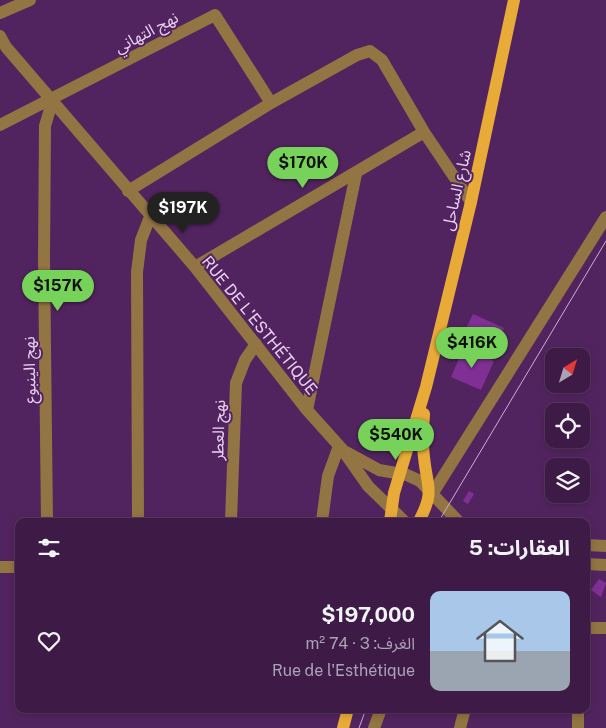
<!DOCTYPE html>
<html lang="ar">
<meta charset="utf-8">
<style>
body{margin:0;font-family:"Public Sans","Noto Sans Arabic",sans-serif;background:#45244e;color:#f1f3f6;direction:rtl;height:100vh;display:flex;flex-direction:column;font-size:19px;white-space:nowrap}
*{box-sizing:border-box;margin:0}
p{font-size:16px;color:#ada1b4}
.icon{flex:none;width:28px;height:28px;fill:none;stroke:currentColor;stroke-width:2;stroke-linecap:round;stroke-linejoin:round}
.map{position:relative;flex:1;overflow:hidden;direction:ltr}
.sheet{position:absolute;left:15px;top:518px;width:575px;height:195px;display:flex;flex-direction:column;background:#3e1b47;border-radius:10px;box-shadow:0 2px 8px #0003,0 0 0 1px #573960;direction:rtl}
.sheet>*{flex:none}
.needle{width:32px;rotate:38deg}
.controls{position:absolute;left:545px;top:348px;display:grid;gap:10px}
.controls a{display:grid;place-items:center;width:45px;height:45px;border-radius:10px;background:#3e1b47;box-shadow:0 2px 8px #0003,0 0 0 1px #573960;font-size:25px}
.price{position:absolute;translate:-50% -42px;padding:0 11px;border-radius:18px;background:#77d259;color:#111;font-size:16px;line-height:32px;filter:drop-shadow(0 1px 2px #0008)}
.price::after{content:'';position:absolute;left:50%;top:30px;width:15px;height:11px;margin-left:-8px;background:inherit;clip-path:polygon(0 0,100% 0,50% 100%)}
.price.active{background:#222;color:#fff}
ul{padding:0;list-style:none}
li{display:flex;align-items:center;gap:15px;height:125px;padding:0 20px}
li+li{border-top:1px solid #573960}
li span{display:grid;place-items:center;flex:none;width:140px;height:100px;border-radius:10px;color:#555}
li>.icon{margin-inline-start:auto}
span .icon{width:60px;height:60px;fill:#fffc;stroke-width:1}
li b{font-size:21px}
h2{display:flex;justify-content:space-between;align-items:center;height:60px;padding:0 20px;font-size:21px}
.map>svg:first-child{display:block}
.building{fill:#803095}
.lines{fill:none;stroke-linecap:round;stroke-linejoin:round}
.minor{stroke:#937443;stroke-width:12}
.major{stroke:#e9ab37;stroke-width:12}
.tram{stroke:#ccaed5;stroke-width:1}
.labels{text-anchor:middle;stroke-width:4;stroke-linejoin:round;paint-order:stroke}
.street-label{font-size:16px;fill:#ead0f2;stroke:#52245f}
</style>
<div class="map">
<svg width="606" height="728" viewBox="0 0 606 728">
<rect width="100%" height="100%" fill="#52245f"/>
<!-- building -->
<path class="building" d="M473 314 504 328 496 346 464 333Z
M464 347 494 361 481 390 451 377Z
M469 491 474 494 468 504 463 501Z
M599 579 606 583 601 597 591 590Z"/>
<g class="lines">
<!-- minor -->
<path class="minor" d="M0 13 30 0
M0 36 6 47 195 267 307 410 342 449 368 486 404 521
M0 125 215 15 271 103
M128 191 271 103 357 55 370 51 382 60 424 132 471 202
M195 267 424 132
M307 410 356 174
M346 452 379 470 407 475 420 481 458 521
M429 499 606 217
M47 521 44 259 45 126 53 99
M138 521 137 272 141 240 150 217
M231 521 236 383 245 360 256 344
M322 521 328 476 339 446
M586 545 606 546
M586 564 606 565
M0 567H19
M586 628H606
M374 728 381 709
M460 728 465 709
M578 728V709"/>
<!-- major -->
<path class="major" d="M390 521 394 493 426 387 471 202 514 0
M419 521C435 491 427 488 424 457 422 443 423 428 424 414
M343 728 348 709"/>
<!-- tram -->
<path class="tram" d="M439 521 606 241
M359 728 366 709"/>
</g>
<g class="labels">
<!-- street labels -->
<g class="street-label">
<text transform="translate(146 32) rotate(-28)" y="6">نهج التهاني</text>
<text transform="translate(456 190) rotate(-77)" y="6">شارع الساحل</text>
<text transform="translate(260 325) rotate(51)" y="6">RUE DE L'ESTHÉTIQUE</text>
<text transform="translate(29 370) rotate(-91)" y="6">نهج الينبوع</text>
<text transform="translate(218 430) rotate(-88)" y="6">نهج العطر</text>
</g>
</g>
</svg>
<div class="controls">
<a><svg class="needle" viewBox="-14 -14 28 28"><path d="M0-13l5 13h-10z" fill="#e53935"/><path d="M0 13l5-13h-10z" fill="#ada1b4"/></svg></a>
<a><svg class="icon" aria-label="locate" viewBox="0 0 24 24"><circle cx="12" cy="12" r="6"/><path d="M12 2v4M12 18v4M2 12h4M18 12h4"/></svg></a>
<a><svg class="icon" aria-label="layers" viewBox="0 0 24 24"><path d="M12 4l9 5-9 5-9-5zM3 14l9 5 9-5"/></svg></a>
</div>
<b class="price" style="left:303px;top:189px">$170K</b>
<b class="price active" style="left:183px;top:234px">$197K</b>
<b class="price" style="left:58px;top:312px">$157K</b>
<b class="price" style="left:472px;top:369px">$416K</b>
<b class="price" style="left:396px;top:461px">$540K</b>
<section class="sheet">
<h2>العقارات: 5<svg class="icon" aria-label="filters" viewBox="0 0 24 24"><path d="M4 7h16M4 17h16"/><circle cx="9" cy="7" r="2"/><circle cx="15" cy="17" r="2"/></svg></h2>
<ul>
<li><span style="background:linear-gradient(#a9c7e8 60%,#9aa5b1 0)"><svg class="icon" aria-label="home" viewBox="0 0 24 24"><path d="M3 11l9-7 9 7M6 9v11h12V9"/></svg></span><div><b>$197,000</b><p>الغرف: 3 · 74 m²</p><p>Rue de l'Esthétique</p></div><svg class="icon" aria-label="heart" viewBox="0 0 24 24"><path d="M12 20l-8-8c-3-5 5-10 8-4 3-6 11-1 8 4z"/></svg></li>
</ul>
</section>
</div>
